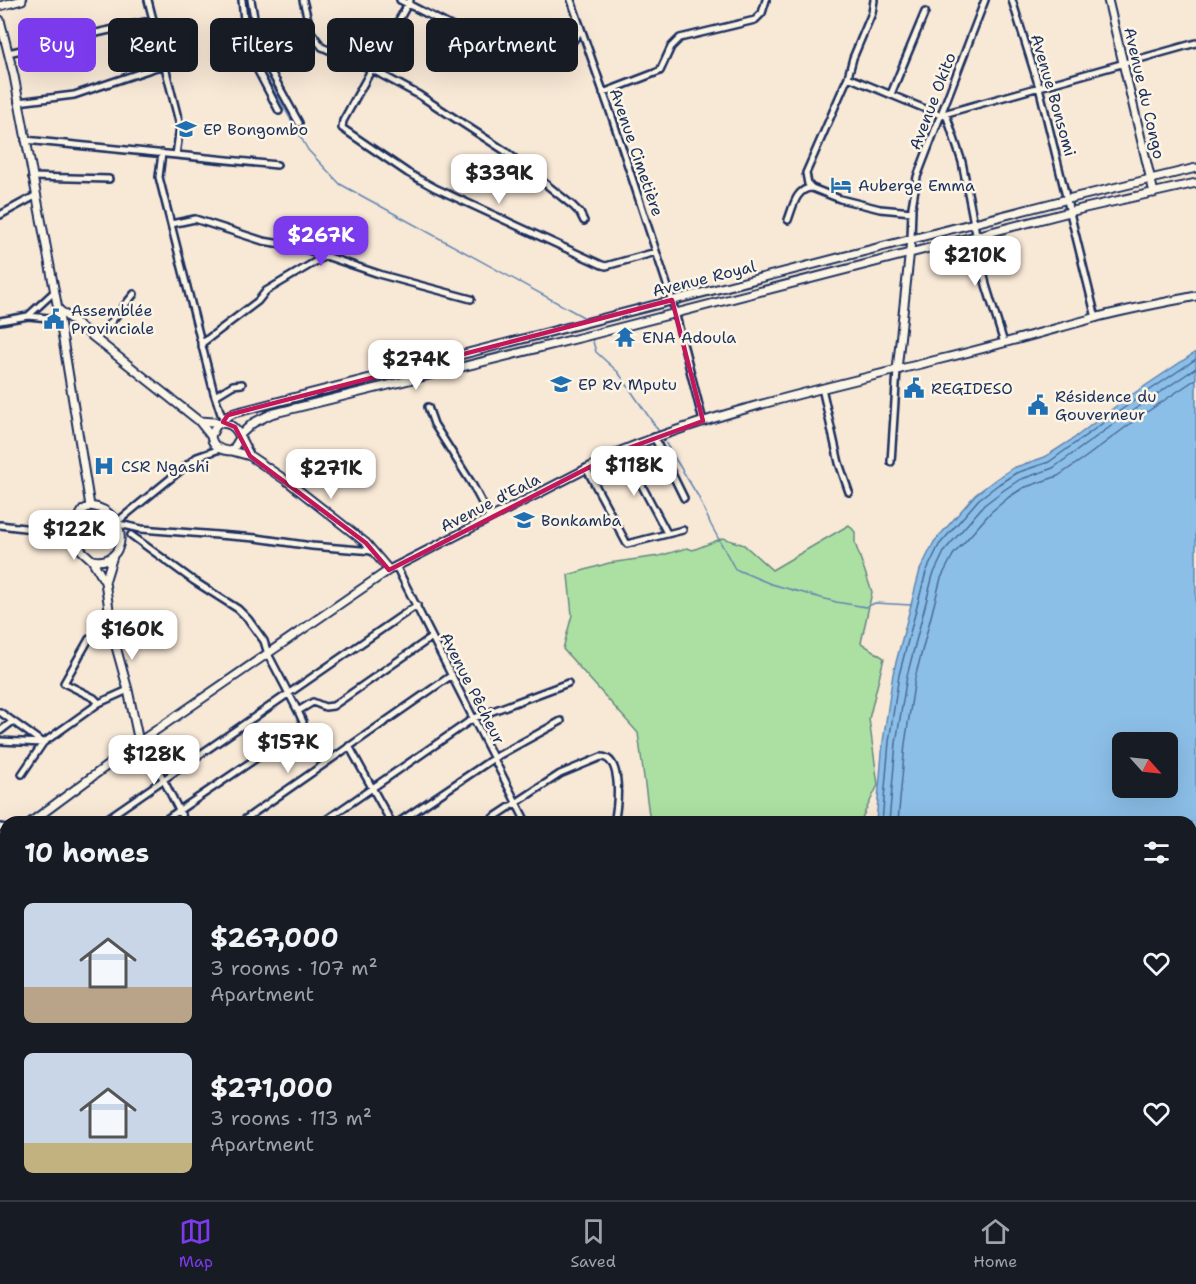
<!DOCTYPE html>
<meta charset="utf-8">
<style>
body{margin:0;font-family:"Shantell Sans",sans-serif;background:#20242c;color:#f1f3f6;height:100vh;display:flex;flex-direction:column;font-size:22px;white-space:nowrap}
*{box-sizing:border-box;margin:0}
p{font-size:20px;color:#9ea1a6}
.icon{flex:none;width:33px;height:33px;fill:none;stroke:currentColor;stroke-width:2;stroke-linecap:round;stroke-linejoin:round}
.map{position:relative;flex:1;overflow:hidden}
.drawer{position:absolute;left:0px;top:816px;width:1197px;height:384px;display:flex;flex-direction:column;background:#171b24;border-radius:18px 18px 0 0;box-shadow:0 6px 24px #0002}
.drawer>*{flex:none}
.hud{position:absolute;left:18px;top:18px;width:600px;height:54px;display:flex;gap:12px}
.needle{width:39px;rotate:117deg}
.tools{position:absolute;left:1112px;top:732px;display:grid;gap:12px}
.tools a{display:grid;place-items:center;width:66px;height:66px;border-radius:9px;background:#171b24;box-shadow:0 6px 24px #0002;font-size:30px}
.price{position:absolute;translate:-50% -51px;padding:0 14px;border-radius:12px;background:#fff;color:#222;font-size:20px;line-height:39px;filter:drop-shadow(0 2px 3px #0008)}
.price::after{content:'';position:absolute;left:50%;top:36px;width:18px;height:14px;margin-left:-9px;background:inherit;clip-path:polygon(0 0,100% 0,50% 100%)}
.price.active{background:#7c3aed;color:#fff}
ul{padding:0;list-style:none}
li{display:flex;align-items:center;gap:18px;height:150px;padding:0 24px}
li span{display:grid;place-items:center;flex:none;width:168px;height:120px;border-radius:9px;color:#555}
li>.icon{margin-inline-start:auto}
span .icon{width:72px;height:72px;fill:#fffc;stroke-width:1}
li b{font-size:26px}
h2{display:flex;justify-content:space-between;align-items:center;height:72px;padding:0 24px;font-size:26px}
.pill{padding:0 21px;border-radius:9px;background:#171b24;box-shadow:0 6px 24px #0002;font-size:21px;line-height:54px}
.pill.active{background:#7c3aed;color:#fff}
.tab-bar{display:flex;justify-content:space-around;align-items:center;height:84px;border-top:2px solid #363941;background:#171b24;font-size:16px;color:#9ea1a6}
.tab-bar a{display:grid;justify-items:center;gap:3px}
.tab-bar .active{color:#7c3aed}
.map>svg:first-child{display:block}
.green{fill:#ace0a2;stroke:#648880;stroke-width:1.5}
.water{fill:#8cbfe8;stroke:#5f85b1;stroke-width:1.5;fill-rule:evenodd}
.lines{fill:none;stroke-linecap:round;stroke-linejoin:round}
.shore{stroke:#486995;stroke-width:1.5}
.stream{stroke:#5f85b1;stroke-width:1.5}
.minor-casing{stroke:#1b2f5e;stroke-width:10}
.tertiary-casing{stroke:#1b2f5e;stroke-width:11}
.minor{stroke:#fcf5e5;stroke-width:5}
.tertiary{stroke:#fcf5e5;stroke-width:7}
.marked{fill:none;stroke:#c2185b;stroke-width:4.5;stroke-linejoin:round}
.labels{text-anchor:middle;stroke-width:5;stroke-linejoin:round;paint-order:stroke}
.street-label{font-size:16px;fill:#1b2f5e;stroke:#fcf5e5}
.poi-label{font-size:16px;fill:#1b2f5e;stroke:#fcf5e5;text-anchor:start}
</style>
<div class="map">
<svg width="1196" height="1200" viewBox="0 0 1196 1200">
<rect width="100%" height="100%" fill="#f8e8d6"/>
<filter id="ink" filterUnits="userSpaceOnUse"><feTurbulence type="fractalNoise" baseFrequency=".0167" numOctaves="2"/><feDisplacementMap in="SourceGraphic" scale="12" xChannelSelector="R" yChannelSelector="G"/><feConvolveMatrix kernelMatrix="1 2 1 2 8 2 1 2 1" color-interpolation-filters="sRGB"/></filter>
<g filter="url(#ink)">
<!-- green -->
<path class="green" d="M849 525 855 532V543L872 592 861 643 884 658 869 719 878 785 860 822H650L638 733 563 649 572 615 568 575 609 563 659 556 687 548 693 550 723 538 744 545 772 570Z"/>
<!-- water -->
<path class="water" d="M1196 352V1200H868L869 1194H1191V822H876L883 742 893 674 920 570 934 542 975 495 996 479 1013 468 1045 457 1073 439 1124 400ZM1122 742H1167V788H1122Z"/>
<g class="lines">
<!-- shore -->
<path class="shore" d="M882 822 889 742 899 675 926 572 939 545 979 499 999 484 1016 473 1049 462 1128 405 1196 359
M889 822 896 743 907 676 933 575 945 550 984 505 1004 490 1019 480 1053 468 1132 411 1196 368
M898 822 905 744 915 678 941 578 953 555 991 512 1009 497 1023 488 1058 476 1086 457 1138 418 1196 379"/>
<!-- stream -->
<path class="stream" d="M245 0 250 48 308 150 340 184 587 319
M592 338 596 352 618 372 660 433
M662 437 698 496 711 525 735 569 771 584 836 602 866 607 875 603 911 605"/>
<!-- minor casing -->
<g class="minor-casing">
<path id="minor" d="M148 0 180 126 176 155
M242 0 247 50 279 111
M251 0 260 52 299 123
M303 0 311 32 322 47 373 70 419 95 505 151 573 206 580 213 584 221
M400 0 472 37 525 59 544 56 573 41 581 30
M410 0 343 121 342 128 408 173 435 188 602 265 606 266 656 252
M571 0 612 117 672 300 703 421
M874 0 872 13 853 58 848 77 806 173 808 184 812 188 840 199 880 209 912 212
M1012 0 1039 87 1096 318
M8 53 154 20
M848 77 940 115 1196 43
M603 93 660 71 671 47 680 38 755 20 762 13 766 0
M891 94 925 12
M18 102 74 95 163 65
M946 114 962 162 986 285 1004 343
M25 140 277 165
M162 153 159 177 162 189 214 393 221 414 224 418
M32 177 109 179
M0 215 35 196
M788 220C793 207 796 188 812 188
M171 224 195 219 263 241 299 247 382 275 471 299
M911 240 912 207 917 177 985 0
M28 316 54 292
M0 321 28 316 59 319
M97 339 134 294
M201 344 258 301 266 291 325 256
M822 388 839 463 849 492
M215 396 233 385 242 384
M428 407 434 424 472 484 490 518
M654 437 684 498
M623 450 667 533
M891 462 897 370
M586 468 627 544 683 530
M117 522 197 457 220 449
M119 524 141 529 256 538 312 546 373 551
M0 525 56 532 77 543
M56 532 76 522
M131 535 194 581 238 609 248 619 264 641 268 654 298 711
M396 566 526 822
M99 703 94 698 64 683 89 639 113 636
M0 712 43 743 22 774
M0 731 12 722
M143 740 185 822
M0 741 43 743 99 703 128 690
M349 746 391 822
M102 822 417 605
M162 822 301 728 303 722 298 711 313 702 325 707 333 706 432 637
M241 822 452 675
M323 822 474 718 568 683
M399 822 494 758 561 721
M487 822 560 774 601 757C623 757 618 807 614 822
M0 827 6 828
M0 890 6 886
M0 932 6 928
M0 971 6 978
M0 1032 6 1028
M0 1076 6 1073
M0 1119 6 1115
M0 1163 6 1168
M27 1200 34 1194"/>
</g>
<!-- tertiary casing -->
<g class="tertiary-casing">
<path id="tertiary" d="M1108 0 1154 193
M0 6 22 0
M0 20 14 76 58 309 90 506
M58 309 199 421 211 436
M897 370 911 240
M199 421C241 424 231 422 250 456
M221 422 216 426 211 436C212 446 221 451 232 451L240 438
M223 422 224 418 234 413 1068 199 1196 168
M240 435 253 423 271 414 583 337 1085 208 1196 183
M232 451 250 456 287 481 366 543 389 570
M92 560C128 568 132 511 90 506L83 510 76 522 75 539 82 551 92 560 105 582 113 636 128 690 139 742
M105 582 113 556
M31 822 139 742 389 570 623 450C725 409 834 386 941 359 992 347 1043 332 1094 318 1128 309 1162 303 1196 296
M0 845 6 841"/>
</g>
<!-- minor -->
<use href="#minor" class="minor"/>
<!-- tertiary -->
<use href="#tertiary" class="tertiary"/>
</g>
</g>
<!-- marked area -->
<path class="marked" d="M672 300 703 421 623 450 389 570 366 543 250 456 235 427 223 422 228 415Z"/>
<!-- icons -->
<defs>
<g id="school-bare" transform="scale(1.62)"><path d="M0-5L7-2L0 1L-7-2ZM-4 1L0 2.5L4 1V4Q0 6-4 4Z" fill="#1f6fb2" stroke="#fcf5e5" stroke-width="2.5" paint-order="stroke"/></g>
<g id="hotel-bare" transform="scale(1.62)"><path d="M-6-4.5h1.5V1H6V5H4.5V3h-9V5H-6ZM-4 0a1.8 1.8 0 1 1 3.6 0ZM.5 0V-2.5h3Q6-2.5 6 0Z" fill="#1f6fb2" stroke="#fcf5e5" stroke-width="2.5" paint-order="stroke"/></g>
<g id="civic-bare" transform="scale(1.62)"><path d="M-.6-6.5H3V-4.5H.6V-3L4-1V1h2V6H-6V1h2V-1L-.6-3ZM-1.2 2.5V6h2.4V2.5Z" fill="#1f6fb2" stroke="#fcf5e5" stroke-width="2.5" paint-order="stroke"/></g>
<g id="temple-bare" transform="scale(1.62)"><path d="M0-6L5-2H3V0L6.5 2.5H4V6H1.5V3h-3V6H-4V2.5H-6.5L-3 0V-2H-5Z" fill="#1f6fb2" stroke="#fcf5e5" stroke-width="2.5" paint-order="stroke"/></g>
<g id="hospital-bare" transform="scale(1.62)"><path d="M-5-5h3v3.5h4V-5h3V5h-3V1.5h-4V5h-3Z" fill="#1f6fb2" stroke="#fcf5e5" stroke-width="2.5" paint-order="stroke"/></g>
</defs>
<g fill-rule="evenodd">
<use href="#school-bare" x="186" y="129"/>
<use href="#hotel-bare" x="841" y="185"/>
<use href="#civic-bare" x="54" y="319"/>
<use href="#temple-bare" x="625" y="337"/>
<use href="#school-bare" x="561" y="384"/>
<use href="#civic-bare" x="914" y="388"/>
<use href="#civic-bare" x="1038" y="405"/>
<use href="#hospital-bare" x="104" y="466"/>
<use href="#school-bare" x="524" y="520"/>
</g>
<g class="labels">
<!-- street labels -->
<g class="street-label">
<text transform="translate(1145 93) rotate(77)" y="6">Avenue du Congo</text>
<text transform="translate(1054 95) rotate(74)" y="6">Avenue Bonsomi</text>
<text transform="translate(932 101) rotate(-69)" y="6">Avenue Okito</text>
<text transform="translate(637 152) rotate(71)" y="6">Avenue Cimetière</text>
<text transform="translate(704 278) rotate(-14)" y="6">Avenue Royal</text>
<text transform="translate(490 502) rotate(-27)" y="6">Avenue d'Eala</text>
<text transform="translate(473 688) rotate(63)" y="6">Avenue Pêcheur</text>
</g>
<!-- poi labels -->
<g class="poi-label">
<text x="203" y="135">EP Bongombo</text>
<text x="858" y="191">Auberge Emma</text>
<text x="71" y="316">Assemblée<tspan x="71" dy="18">Provinciale</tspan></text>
<text x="642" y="343">ENA Adoula</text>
<text x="578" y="390">EP Rv Mputu</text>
<text x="931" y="394">REGIDESO</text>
<text x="1055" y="402">Résidence du<tspan x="1055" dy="18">Gouverneur</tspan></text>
<text x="121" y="472">CSR Ngashi</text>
<text x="541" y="526">Bonkamba</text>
</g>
</g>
</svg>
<div class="tools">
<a><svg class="needle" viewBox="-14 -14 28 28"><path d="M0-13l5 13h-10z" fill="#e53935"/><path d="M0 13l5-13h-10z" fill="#9ea1a6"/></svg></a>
</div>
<b class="price" style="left:499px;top:205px">$339K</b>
<b class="price active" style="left:321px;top:267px">$267K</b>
<b class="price" style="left:975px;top:287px">$210K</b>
<b class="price" style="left:416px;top:391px">$274K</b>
<b class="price" style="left:634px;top:497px">$118K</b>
<b class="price" style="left:331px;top:500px">$271K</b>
<b class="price" style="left:74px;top:561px">$122K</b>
<b class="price" style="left:132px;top:661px">$160K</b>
<b class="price" style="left:288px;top:774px">$157K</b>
<b class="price" style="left:154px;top:786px">$128K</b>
<div class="hud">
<a class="pill active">Buy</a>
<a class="pill">Rent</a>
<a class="pill">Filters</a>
<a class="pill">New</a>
<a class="pill">Apartment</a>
</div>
<section class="drawer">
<h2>10 homes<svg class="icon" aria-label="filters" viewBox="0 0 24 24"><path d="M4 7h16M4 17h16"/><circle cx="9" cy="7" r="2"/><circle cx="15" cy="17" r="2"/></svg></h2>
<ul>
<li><span style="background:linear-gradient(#c9d6e8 70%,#b9a48a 0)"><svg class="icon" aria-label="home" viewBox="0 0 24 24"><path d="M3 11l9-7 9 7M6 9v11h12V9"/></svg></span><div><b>$267,000</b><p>3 rooms · 107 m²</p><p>Apartment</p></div><svg class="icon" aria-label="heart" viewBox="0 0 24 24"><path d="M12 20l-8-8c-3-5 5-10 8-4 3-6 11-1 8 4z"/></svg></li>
<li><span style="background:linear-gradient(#c9d6e8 75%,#c2b280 0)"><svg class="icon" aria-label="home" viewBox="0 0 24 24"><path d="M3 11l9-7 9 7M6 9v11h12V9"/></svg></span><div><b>$271,000</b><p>3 rooms · 113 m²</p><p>Apartment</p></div><svg class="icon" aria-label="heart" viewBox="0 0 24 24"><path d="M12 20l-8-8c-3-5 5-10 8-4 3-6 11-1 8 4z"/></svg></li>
</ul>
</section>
</div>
<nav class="tab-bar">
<a class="active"><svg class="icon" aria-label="map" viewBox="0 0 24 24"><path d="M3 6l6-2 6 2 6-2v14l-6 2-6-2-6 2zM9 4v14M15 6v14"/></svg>Map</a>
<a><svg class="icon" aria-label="saved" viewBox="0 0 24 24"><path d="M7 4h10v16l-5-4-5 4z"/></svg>Saved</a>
<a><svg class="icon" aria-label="home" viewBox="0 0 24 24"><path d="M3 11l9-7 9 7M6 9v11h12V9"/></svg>Home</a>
</nav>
